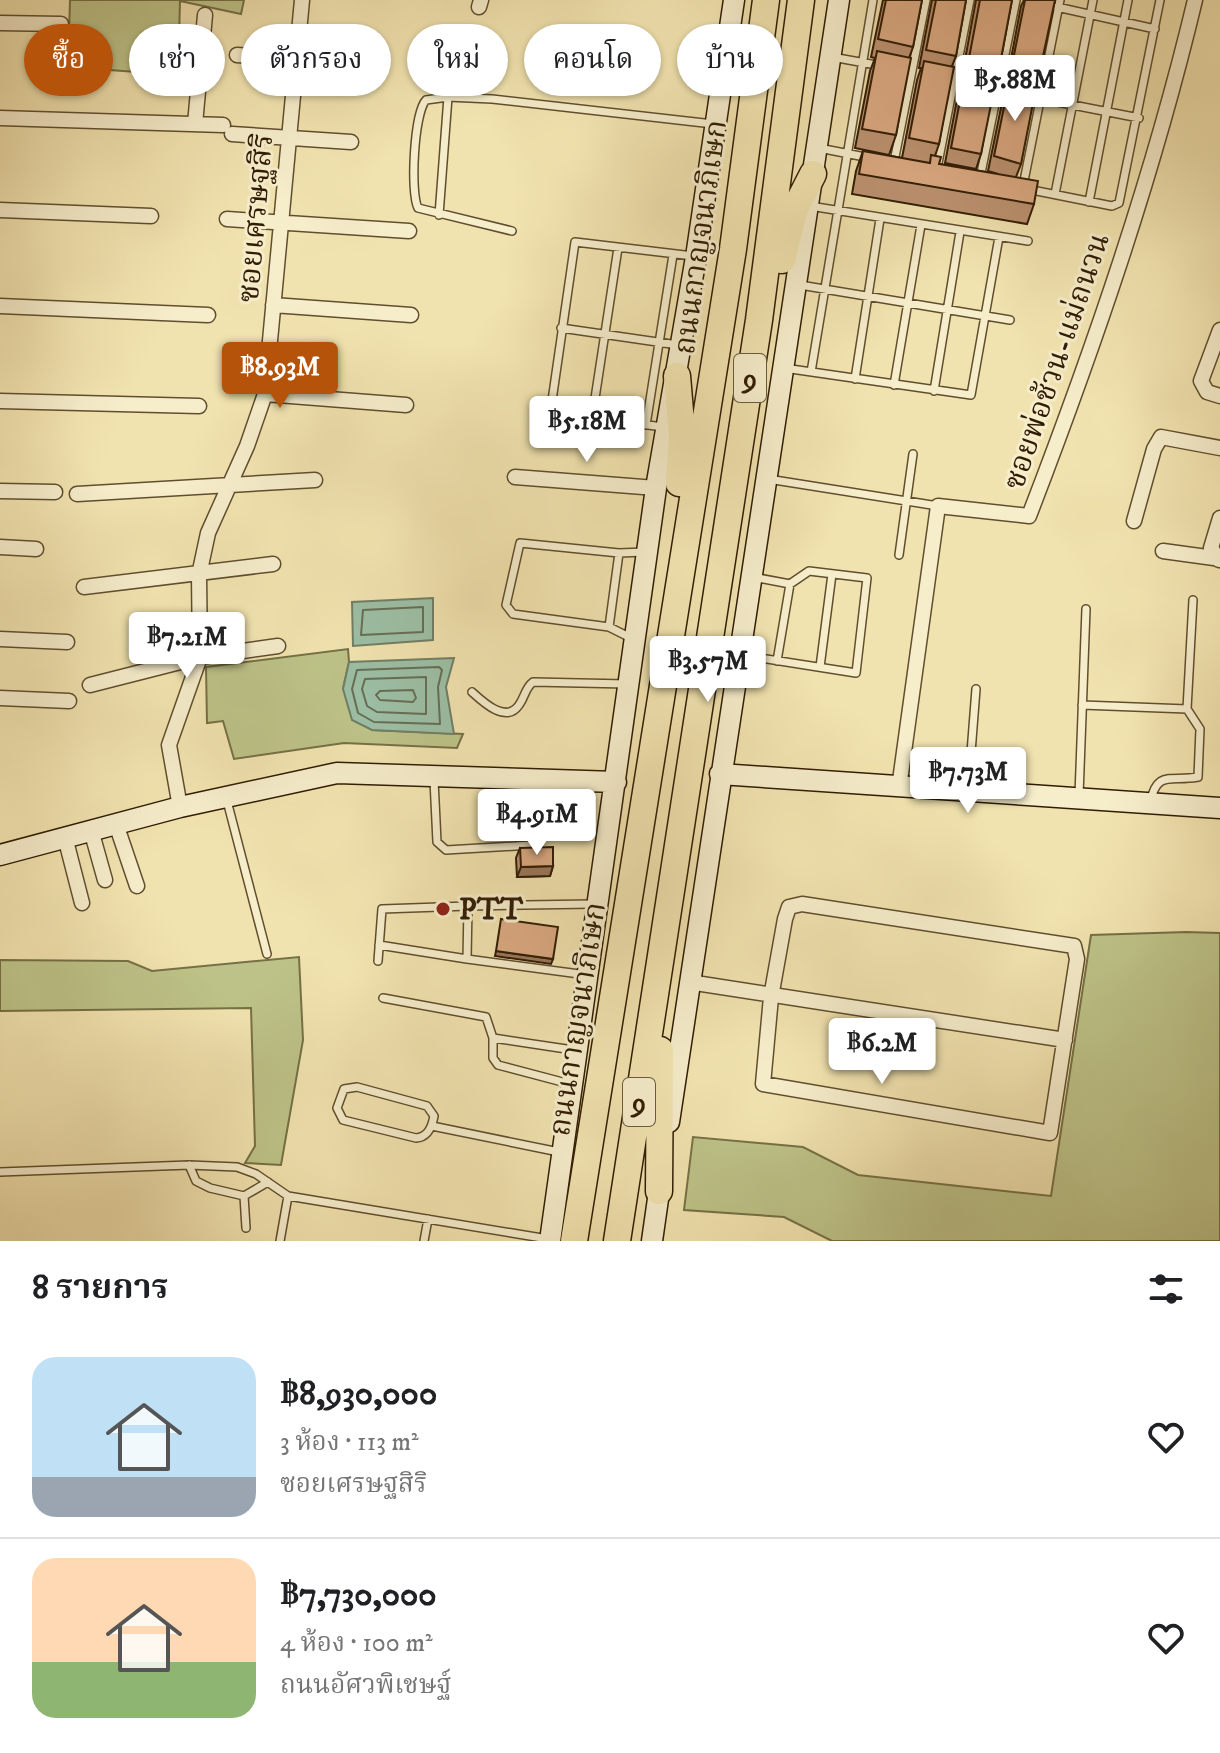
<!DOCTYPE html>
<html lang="th">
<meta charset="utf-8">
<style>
body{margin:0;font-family:"IM FELL DW Pica","Noto Serif Thai",serif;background:#f2f2f2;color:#202124;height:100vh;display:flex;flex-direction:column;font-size:30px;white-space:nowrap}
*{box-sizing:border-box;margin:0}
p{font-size:26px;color:#757577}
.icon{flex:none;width:44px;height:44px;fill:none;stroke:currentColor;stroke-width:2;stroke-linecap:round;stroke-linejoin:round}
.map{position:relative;height:1241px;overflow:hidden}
.drawer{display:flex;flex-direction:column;background:#fff;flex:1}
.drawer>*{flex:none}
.hud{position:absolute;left:24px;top:24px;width:800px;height:72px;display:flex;gap:16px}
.price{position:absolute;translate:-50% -68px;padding:0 18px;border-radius:8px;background:#fff;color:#222;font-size:26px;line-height:52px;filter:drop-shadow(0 2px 4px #0008)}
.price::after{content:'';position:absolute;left:50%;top:48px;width:24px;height:18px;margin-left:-12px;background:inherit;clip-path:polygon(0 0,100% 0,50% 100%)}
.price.on{background:#b45309;color:#fff}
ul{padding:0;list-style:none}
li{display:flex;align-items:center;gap:24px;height:200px;padding:0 32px}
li+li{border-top:2px solid #e0e0e0}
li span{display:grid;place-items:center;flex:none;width:224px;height:160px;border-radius:24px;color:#555}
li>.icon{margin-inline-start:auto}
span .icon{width:96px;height:96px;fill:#fffc;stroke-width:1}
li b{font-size:34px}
h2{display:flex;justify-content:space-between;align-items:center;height:96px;padding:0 32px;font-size:34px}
.tag{padding:0 28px;border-radius:36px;background:#fff;box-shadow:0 2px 6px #0004;font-size:28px;line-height:72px}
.tag.on{background:#b45309;color:#fff}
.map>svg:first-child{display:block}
.green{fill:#bdc388;stroke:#767046;stroke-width:2}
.water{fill:#9cbfa5;stroke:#717e65;stroke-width:2}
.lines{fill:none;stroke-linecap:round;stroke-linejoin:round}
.shore{stroke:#666e54;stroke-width:2}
.lane-casing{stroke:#604e2f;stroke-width:10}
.street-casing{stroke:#604e2f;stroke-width:17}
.secondary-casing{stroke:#301c04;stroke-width:23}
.highway-casing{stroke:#301c04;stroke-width:29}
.lane{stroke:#f6edcb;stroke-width:7}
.street{stroke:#f6edcb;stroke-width:14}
.secondary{stroke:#f6edcb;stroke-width:20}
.highway{stroke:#f1e3af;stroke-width:26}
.wall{fill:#bc9170;stroke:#301c04;stroke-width:2}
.shaded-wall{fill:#99765b;stroke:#301c04;stroke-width:2}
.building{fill:#dba982;stroke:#301c04;stroke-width:2}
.poi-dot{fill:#8f2418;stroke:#f6edcb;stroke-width:3}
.labels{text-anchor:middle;stroke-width:6;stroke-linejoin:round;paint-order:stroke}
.shield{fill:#f6edcb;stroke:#6b5b40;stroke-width:2}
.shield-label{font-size:28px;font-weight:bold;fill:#301c04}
.street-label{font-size:30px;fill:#301c04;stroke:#f6edcb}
.poi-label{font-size:30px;font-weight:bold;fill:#301c04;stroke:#f6edcb;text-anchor:start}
</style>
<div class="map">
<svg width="1220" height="1241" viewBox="0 0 1220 1241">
<rect width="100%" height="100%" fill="#f1e3af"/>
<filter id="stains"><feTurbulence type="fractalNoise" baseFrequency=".0025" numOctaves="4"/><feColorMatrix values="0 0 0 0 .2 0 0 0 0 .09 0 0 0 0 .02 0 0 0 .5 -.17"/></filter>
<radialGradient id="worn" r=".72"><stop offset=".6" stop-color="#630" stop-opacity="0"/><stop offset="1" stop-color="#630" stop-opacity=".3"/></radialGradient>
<!-- green -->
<path class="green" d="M70 0H244L241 14 180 1 178 75 68 67Z
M348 649 349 662 343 689 372 730 463 734 457 748 344 743 234 759 223 721 207 723 206 667Z
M1186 932 1220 933V1241H832L784 1217 684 1210 693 1137 803 1147 858 1175 1051 1196 1091 935Z
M299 957 303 1040 281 1165 245 1163 255 1146 251 1008 0 1011V960L128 961 152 971Z"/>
<!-- water -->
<path class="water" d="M433 598V640L353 646 352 602Z
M454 658 446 687 454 734 372 730 352 720 343 689 349 662Z"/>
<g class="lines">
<!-- shore -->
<path class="shore" d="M423 607V632L361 635 363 610Z
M439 667 442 670 438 687 440 724 374 722 358 713 352 689 357 670Z
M426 677V714L377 712 367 706 362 689 365 679Z
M413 690 416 698 413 702 380 700 376 695 380 691Z"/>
<!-- lane casing -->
<g class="lane-casing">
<path id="lane" d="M1057 7 1155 29
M832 57 882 66
M1027 96 1139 118
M472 98 475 53
M819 148 870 158
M894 162 926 0
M938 163 970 0
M980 178 1016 0
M1023 186 1060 0
M1027 189 1112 206 1119 203 1160 0
M1055 194 1093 0
M1089 202 1128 0
M810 206 1028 241
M439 215 448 97
M512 231 418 208C410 192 414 113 426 100L448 97 492 99 713 124
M800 285 1010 320
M561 328 678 345
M784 368 971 395 999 237
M811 372 873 0
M855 379 880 219
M894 385 921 225
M934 391 960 232
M550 412 663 427
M592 418 618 248
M646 425 673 255
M546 442 575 242 693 256
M768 479 938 506
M899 555 913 454
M609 627 619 553
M631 638 609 627 513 614 506 605 520 543 619 553 645 552
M741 655 856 673 867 578 809 571 790 584 753 577
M777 661 790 584
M820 667 832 574
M472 692C483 702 506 724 519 705 525 697 525 688 533 682L627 684
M1082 705 1187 709 1193 600
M434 780 437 842 446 850 532 845V780
M968 791 976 689
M1079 795 1086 609
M226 797 267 954
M1150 803C1157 769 1171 782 1198 777L1200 729 1187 709
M379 945 467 959
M378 961 382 909 468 906
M587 975 467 959 468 906 593 904
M383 998 486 1017 493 1038
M570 1084 498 1065 493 1058V1038L573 1050
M357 1087 427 1106 434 1116C432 1127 428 1137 416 1138L343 1120 337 1108 344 1089Z
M432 1126 559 1152
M189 1165 196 1181 210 1188 244 1196 268 1182
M0 1172 189 1165 237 1167 256 1174 288 1196 548 1239
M244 1196 246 1228
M280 1241 288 1196
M424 1241 428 1219"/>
</g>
<!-- street casing -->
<g class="street-casing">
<path id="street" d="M479 7 481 0
M0 23 61 24
M237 55 351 63
M0 118 223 125
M195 124 205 15
M232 134 351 142
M0 210 151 216
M227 219 409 231
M273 305 411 315
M0 306 208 315
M1220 330 1201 381 1207 392 1220 396
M265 394 406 405
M0 401 199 406
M515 477 656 488
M0 491 55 492
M77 494 315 480
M1134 521 1154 449 1161 437 1220 448
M0 547 36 549
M1163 551 1214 558
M1219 560 1211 548 1220 518
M84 587 273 564
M0 639 67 642
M90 685 200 657 278 646
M0 698 69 701
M899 788 938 506 1029 516C1094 347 1153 176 1195 0
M180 807 169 745 200 657 199 575 208 533 247 446 265 394 302 0
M116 824 137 886
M91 830 105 880
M65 837 82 903
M802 904 1074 946 1077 959 1050 1133 763 1084 771 997 785 919 789 907Z
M689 982 1065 1040"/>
</g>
<!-- secondary casing -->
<g class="secondary-casing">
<path id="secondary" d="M720 774 1220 808
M0 855 180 807 337 773 616 782
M669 1122 839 0
M550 1241 656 488 696 257 734 0
M652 1241 661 1178"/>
</g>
<!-- highway casing -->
<g class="highway-casing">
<path id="highway" d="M782 260 794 211 813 174
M677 376 682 435 679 483
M659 1191 660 1050
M574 1241 733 249 766 0
M617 1241 759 320 801 0"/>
</g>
<!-- lane -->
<use href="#lane" class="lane"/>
<!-- street -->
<use href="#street" class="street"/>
<!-- secondary -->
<use href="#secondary" class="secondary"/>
<!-- highway -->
<use href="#highway" class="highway"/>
</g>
<!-- wall -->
<path class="wall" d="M883 0H922L913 47 909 58 896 135 889 155 855 148 870 71 875 58 871 57Z
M932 0H966L956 56 952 66 939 144 935 156 939 164 998 174 988 171 1003 98 1008 85H1006L1021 6 1024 0H1055L1039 75 1034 88 1021 164 1016 177 1034 204 1027 224 852 194 856 171 863 151 902 158 917 80 921 68H919Z
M976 0H1012L1000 64 994 80 981 154 976 169 945 163 959 89 964 77 962 76Z
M520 848 553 866 550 876 517 877 516 858Z"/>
<!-- shaded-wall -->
<path class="shaded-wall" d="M553 866 550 876 517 877 521 867Z
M496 951 553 959 551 964 495 956Z"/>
<!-- building -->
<path class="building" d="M886 0H922L913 47 878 39Z
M936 0H966L956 56 926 50Z
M980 0H1012L1000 64 969 58Z
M1025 0H1055L1039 75 1011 70Z
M877 51 911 58 896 135 862 129Z
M924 61 954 67 939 144 909 138Z
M965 74 996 80 981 154 951 148Z
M1009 83 1036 88 1021 164 994 156Z
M863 151 930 163 931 155 941 157 939 164 1038 181 1034 204 859 174Z
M553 847V866L521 867 520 848Z
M501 919 558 927 553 959 496 951Z"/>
<!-- markers -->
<circle class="poi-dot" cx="443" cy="909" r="8"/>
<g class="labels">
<!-- shield labels -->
<g class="shield">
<rect x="734" y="354" width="32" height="48" rx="6"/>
<rect x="623" y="1078" width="32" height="48" rx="6"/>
</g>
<g class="shield-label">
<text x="750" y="388">9</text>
<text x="639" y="1112">9</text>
</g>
<!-- street labels -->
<g class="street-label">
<text transform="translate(255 218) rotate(-85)" y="10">ซอยเศรษฐสิริ</text>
<text transform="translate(700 237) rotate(-82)" y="10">ถนนกาญจนาภิเษก</text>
<text transform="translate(1056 361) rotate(-71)" y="10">ซอยพ่อช้วน-แม่ถนวน</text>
<text transform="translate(577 1019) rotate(-81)" y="10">ถนนกาญจนาภิเษก</text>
</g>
<!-- poi labels -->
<g class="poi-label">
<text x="459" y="919">PTT</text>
</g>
</g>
<rect width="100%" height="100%" filter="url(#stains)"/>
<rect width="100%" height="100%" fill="url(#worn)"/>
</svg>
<b class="price" style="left:1015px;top:123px">฿5.88M</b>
<b class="price on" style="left:280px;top:410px">฿8.93M</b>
<b class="price" style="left:587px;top:464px">฿5.18M</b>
<b class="price" style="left:187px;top:680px">฿7.21M</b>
<b class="price" style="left:708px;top:704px">฿3.57M</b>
<b class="price" style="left:968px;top:815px">฿7.73M</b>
<b class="price" style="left:537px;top:857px">฿4.91M</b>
<b class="price" style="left:882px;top:1086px">฿6.2M</b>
<div class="hud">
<a class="tag on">ซื้อ</a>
<a class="tag">เช่า</a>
<a class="tag">ตัวกรอง</a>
<a class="tag">ใหม่</a>
<a class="tag">คอนโด</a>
<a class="tag">บ้าน</a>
</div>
</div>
<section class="drawer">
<h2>8 รายการ<svg class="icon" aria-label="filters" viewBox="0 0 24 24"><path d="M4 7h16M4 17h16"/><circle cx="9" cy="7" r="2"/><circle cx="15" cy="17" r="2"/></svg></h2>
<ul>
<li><span style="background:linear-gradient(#bfe0f5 75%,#9aa5b1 0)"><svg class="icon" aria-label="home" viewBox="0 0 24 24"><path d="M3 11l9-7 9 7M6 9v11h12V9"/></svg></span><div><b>฿8,930,000</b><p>3 ห้อง · 113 m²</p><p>ซอยเศรษฐสิริ</p></div><svg class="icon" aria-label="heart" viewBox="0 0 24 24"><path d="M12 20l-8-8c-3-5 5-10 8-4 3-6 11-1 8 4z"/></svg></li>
<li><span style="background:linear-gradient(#ffd9b3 65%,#8fb573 0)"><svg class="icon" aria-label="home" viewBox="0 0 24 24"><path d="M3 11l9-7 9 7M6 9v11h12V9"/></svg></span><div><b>฿7,730,000</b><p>4 ห้อง · 100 m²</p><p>ถนนอัศวพิเชษฐ์</p></div><svg class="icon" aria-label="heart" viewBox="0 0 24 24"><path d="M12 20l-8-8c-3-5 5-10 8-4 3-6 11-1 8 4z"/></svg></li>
</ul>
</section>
